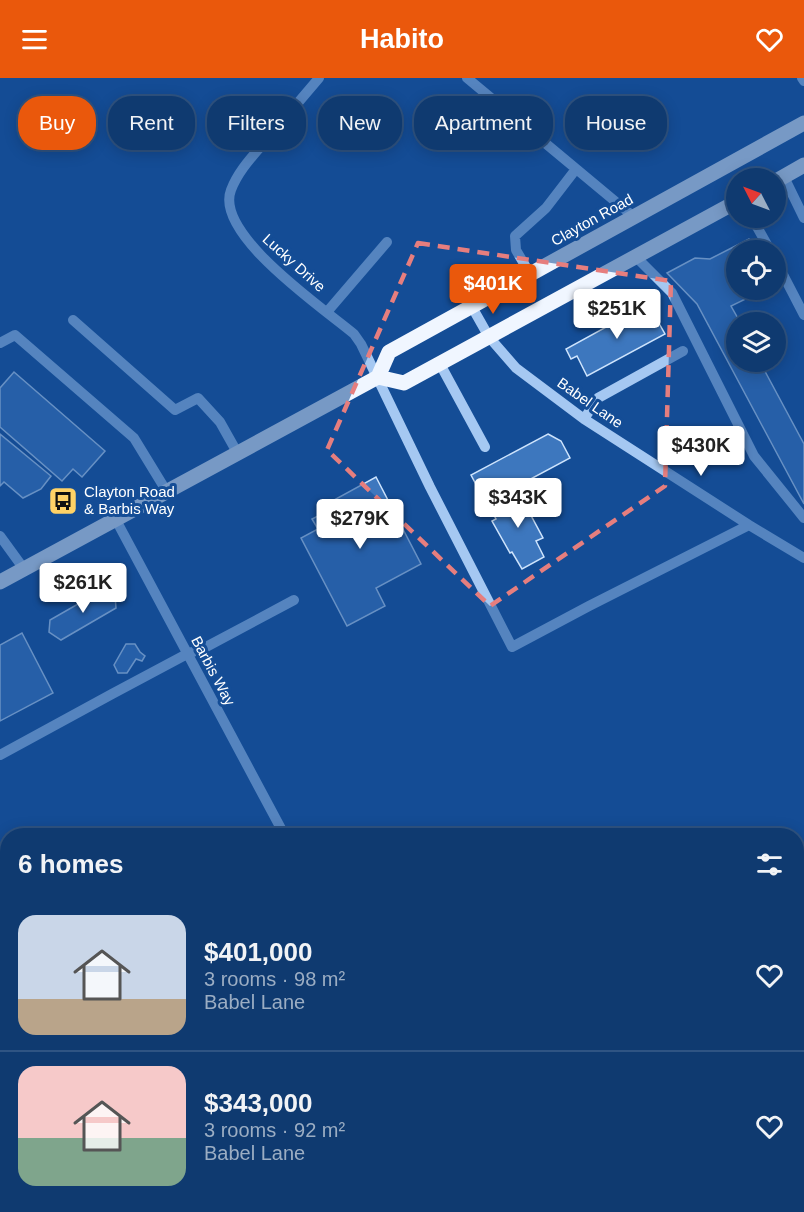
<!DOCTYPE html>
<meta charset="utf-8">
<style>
body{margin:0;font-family:Arial,sans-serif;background:#184175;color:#f1f3f6;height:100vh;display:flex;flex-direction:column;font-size:22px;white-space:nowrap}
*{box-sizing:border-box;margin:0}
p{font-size:20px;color:#9badc3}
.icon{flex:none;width:33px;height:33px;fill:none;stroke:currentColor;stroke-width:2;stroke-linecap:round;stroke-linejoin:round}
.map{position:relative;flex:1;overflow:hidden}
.drawer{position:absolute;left:0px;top:750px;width:804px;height:384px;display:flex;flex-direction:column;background:#0f3a70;border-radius:24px 24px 0 0;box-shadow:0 3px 15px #0003,0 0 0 2px #2f5483}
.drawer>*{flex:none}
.banner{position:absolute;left:18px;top:18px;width:768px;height:54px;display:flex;gap:12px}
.needle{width:39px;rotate:312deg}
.buttons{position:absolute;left:726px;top:90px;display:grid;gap:12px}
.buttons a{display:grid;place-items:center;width:60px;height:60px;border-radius:50%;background:#0f3a70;box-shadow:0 3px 15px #0003,0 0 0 2px #2f5483;font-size:30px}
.price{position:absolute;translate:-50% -51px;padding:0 14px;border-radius:6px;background:#fff;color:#222;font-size:20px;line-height:39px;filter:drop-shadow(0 2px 3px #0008)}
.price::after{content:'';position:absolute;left:50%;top:36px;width:18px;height:14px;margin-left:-9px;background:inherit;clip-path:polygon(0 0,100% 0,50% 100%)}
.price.selected{background:#ea580c;color:#fff}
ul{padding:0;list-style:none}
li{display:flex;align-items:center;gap:18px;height:150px;padding:0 18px}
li+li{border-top:2px solid #2f5483}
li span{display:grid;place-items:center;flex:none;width:168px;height:120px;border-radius:18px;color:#555}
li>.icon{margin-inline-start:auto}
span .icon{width:72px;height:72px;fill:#fffc;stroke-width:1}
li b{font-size:26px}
h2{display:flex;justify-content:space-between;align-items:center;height:72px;padding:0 18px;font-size:26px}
.pill{padding:0 21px;border-radius:24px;background:#0f3a70;box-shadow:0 3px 15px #0003,0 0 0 2px #2f5483;font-size:21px;line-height:54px}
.pill.selected{background:#ea580c;color:#fff}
header{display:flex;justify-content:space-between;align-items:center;height:78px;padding:0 18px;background:#ea580c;color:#fff;font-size:27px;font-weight:600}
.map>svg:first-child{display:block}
.building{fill:#3d77be;stroke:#cde3fc;stroke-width:1.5}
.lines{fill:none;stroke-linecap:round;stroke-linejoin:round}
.minor{stroke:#a5c8f2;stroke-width:10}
.major{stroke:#f0f6ff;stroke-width:15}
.marked{fill:none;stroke:#e67e7e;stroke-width:4.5;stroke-dasharray:12 8;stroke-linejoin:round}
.labels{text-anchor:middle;stroke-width:6;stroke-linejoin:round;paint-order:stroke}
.street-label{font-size:15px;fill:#fff;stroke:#144d96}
.poi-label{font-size:15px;fill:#fff;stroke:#144d96;text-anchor:start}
</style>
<header><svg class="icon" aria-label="menu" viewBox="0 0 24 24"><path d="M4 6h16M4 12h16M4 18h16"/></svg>Habito<svg class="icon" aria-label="heart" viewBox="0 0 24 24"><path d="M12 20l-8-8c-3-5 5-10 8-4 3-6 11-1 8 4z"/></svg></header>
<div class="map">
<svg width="804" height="1134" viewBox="0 0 804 1134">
<rect width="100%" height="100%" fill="#144d96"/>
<!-- building -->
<path class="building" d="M749 161 756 172H736V212H764L731 228 740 244H736V284H760L804 366V426L697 226 667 195 695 180 710 181Z
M648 226 665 256 587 298 577 278 571 281 566 271Z
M14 294 105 373 82 399 73 391 62 403 0 349V310Z
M0 356 51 398 41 411 23 420 4 404 0 408Z
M548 356 561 363 570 380 486 425 471 397Z
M376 399 421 486 376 510 385 528 347 548 301 460 318 451 312 441 326 434 323 428Z
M521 413 530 429 527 430 543 460 536 463 544 479 522 491 512 474 510 475 492 443 496 441 490 430Z
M106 510 115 517 116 530 61 562 49 554 50 542Z
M22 555 53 615 0 643V567Z
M126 566H135L140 574 145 578 142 583 136 581 127 595H118L114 587Z"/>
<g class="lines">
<!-- minor -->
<path class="minor" d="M319 0C302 20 285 40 268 60 255 76 239 91 231 112 214 156 323 230 354 256L361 266 430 409 512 569 589 528 749 447
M467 0 634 139
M802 0 804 3
M784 99 804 140
M752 140 770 172
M636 179 672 215 754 378 804 440
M776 183 804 237
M530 196 516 172 515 158 546 130 576 91
M472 229 489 259 516 290 584 341 749 447 804 480
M327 234 387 164
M73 242 175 332 198 320 220 344 238 376
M0 265 15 257 134 360 167 414
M440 286 485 369
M584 341 598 320 683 273
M116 442 285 758
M0 458 24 491
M0 677 112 616 187 576 206 569 294 522
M796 827 804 823
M0 1030 8 1044
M0 1105 8 1100
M282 1126 285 1134
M387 1126 391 1134
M570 1126 574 1134
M309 1134 325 1126"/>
<!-- major -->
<path class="major" d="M776 103 804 87
M378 299 404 305 736 124
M0 504 378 299 389 274 804 45"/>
</g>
<!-- marked area -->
<path d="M0 0H804V1134H0ZM418 165 671 203 665 408 490 528 327 372Z" fill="#144d96" fill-opacity=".55" fill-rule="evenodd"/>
<path class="marked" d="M418 165 671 203 665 408 490 528 327 372Z"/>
<!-- icons -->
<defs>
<g id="bus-square" transform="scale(1.5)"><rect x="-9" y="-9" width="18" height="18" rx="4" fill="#ffd266" stroke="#144d96"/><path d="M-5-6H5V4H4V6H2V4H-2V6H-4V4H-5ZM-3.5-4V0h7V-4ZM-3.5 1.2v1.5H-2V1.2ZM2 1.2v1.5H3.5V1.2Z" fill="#111"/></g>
</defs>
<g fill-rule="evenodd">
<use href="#bus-square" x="63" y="423"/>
</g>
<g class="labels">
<!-- street labels -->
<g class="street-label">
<text transform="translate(592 142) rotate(-29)" y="5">Clayton Road</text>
<text transform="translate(294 185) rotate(42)" y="5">Lucky Drive</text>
<text transform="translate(590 325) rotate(35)" y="5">Babel Lane</text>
<text transform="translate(213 593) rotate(62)" y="5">Barbis Way</text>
</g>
<!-- poi labels -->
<g class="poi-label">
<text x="84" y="419">Clayton Road<tspan x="84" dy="17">&amp; Barbis Way</tspan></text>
</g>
</g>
</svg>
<div class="buttons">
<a><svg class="needle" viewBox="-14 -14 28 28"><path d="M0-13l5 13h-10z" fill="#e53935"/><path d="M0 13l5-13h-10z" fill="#9badc3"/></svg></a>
<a><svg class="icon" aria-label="locate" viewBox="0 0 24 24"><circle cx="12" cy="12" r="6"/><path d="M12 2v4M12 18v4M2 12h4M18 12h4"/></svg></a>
<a><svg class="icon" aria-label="layers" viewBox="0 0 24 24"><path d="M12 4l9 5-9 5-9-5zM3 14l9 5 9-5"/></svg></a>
</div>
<b class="price selected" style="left:493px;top:237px">$401K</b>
<b class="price" style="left:617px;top:262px">$251K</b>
<b class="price" style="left:701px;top:399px">$430K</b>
<b class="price" style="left:518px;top:451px">$343K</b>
<b class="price" style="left:360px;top:472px">$279K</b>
<b class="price" style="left:83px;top:536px">$261K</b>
<div class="banner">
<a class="pill selected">Buy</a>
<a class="pill">Rent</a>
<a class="pill">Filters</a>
<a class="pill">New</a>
<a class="pill">Apartment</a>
<a class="pill">House</a>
</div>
<section class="drawer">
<h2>6 homes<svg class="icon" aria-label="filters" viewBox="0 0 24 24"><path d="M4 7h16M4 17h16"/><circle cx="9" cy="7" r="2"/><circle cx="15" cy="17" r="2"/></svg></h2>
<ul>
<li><span style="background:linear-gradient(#c9d6e8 70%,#b9a48a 0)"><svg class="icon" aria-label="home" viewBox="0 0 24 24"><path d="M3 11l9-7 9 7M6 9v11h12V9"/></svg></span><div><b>$401,000</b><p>3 rooms · 98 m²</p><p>Babel Lane</p></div><svg class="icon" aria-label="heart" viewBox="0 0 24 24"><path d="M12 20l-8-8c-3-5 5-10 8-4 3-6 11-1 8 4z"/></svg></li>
<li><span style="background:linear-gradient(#f6c9c9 60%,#7fa58c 0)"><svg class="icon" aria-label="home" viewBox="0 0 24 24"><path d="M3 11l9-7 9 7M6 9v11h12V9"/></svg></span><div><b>$343,000</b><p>3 rooms · 92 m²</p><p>Babel Lane</p></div><svg class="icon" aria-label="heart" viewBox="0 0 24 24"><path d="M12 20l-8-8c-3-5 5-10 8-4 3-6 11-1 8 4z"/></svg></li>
</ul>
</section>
</div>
